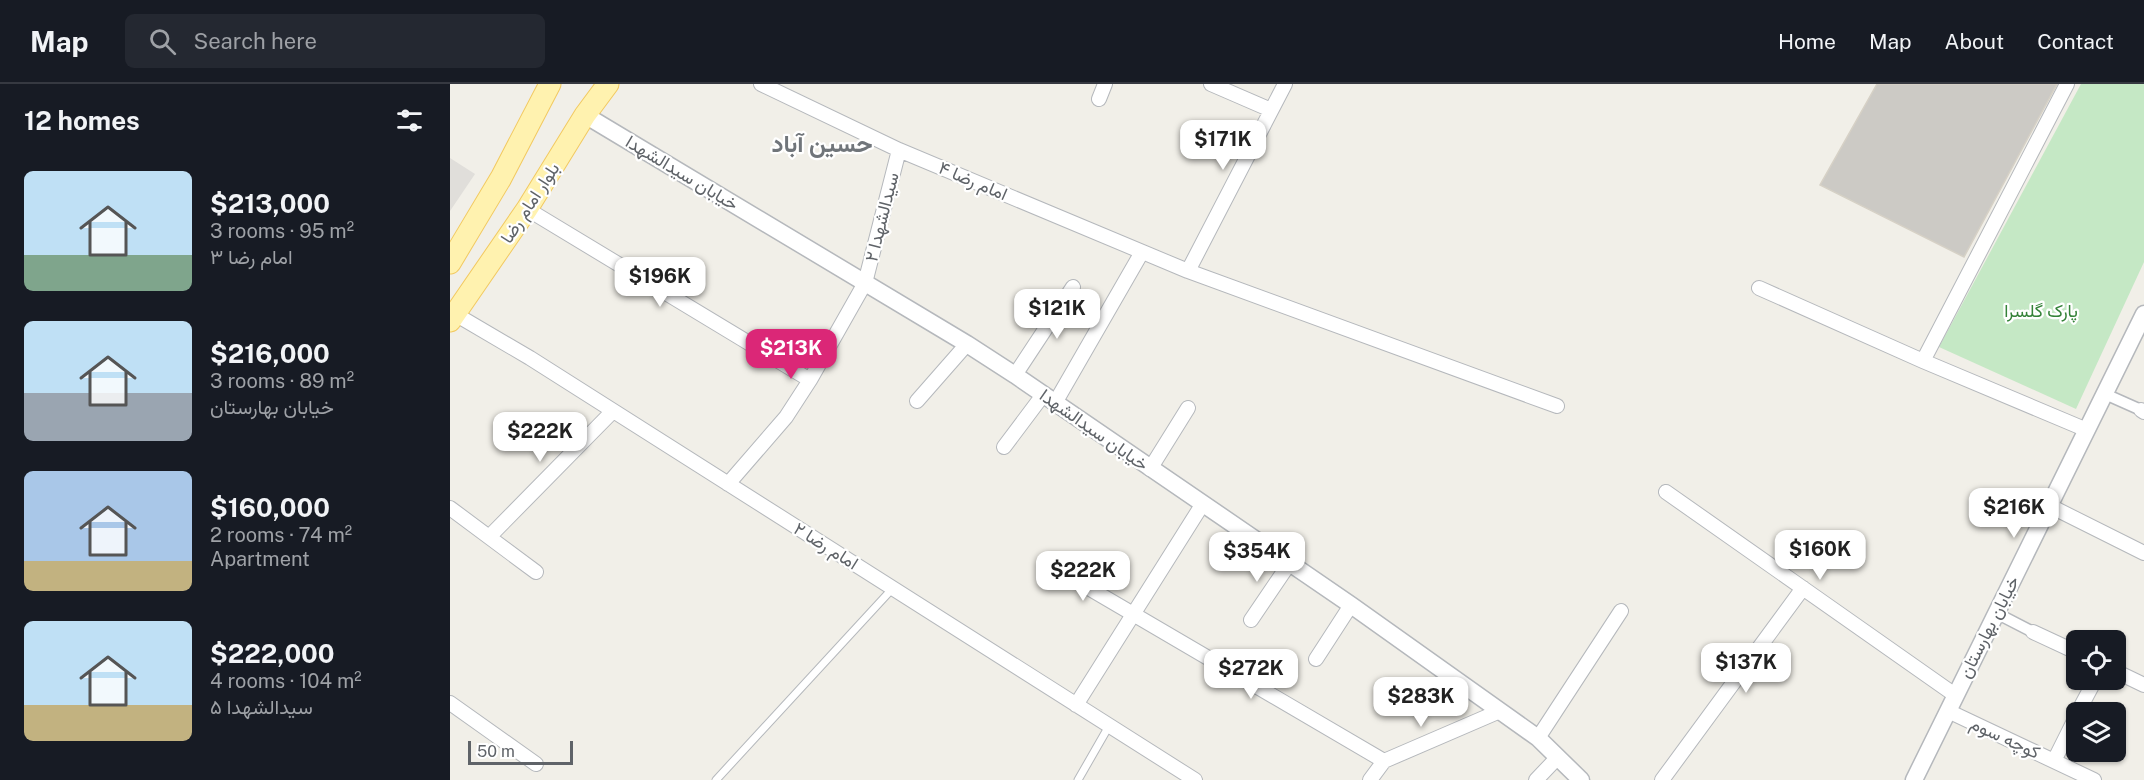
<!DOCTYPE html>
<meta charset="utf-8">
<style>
body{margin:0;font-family:"Public Sans",Vazirmatn,sans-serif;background:#242831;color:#f1f3f6;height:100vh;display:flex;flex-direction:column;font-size:22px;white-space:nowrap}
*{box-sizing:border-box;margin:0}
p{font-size:20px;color:#9ea1a6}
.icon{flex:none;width:33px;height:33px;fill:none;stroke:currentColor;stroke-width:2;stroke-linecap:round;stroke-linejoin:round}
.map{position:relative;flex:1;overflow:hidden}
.side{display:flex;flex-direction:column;background:#171b24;width:450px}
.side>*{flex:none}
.buttons{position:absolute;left:1616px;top:546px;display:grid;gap:12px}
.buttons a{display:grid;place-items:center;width:60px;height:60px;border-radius:9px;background:#171b24;box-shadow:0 2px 4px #0004;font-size:30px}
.scale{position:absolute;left:18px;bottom:15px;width:105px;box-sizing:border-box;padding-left:6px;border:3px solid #5f6368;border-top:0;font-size:16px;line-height:21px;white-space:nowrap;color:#5f6368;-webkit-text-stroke:4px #fff;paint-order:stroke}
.price{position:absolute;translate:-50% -51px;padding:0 14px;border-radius:12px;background:#fff;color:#222;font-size:20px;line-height:39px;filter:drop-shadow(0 2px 3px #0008)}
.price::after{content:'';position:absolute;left:50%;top:36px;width:18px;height:14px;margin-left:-9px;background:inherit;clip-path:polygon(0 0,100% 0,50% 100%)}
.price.on{background:#db2777;color:#fff}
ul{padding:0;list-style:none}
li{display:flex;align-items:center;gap:18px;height:150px;padding:0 24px}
li span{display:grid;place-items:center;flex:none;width:168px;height:120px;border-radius:9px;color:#555}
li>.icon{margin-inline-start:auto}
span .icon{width:72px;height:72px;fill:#fffc;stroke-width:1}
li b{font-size:26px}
h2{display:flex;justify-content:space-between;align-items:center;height:72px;padding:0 24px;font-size:26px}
header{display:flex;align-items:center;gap:36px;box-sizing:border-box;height:84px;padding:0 30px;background:#171b24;border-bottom:2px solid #363941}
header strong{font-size:28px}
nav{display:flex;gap:33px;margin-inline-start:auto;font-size:21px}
.search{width:420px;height:54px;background:#242831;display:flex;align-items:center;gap:15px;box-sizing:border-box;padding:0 21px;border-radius:9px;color:#9ea1a6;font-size:22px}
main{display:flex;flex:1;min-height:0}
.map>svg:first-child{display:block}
.industrial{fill:#e0deda}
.green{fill:#c5e8c5}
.building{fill:#cccac5;stroke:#d6d1c6;stroke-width:1.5}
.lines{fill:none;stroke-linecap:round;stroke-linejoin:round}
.service-casing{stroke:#b5b8bc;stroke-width:9}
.pedestrian-casing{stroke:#b5b8bc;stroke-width:13}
.minor-casing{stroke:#b5b8bc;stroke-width:16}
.tertiary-casing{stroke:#b5b8bc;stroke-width:19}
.primary-casing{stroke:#f2c960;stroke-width:23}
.service{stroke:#fff;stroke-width:7}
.pedestrian{stroke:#fff;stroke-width:10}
.minor{stroke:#fff;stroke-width:14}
.tertiary{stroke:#fff;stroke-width:16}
.primary{stroke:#fff2af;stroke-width:21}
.labels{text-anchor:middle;stroke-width:4.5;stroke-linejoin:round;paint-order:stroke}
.street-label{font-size:18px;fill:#5f6368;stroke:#fff}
.park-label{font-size:18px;fill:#348238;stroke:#fff}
.district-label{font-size:24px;font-weight:bold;fill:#70757a;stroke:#fff}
</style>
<header>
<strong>Map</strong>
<div class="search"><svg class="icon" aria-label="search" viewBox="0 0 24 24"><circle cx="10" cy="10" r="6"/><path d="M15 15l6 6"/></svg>Search here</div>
<nav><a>Home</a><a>Map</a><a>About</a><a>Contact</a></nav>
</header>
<main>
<section class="side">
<h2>12 homes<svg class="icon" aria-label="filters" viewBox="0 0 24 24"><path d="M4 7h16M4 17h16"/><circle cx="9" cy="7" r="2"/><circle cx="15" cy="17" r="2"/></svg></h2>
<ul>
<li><span style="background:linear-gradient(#bfe0f5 70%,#7fa58c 0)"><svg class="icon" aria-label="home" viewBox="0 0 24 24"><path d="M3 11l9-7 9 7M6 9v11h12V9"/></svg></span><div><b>$213,000</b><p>3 rooms · 95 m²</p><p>امام رضا ۳</p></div></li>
<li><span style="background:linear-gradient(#bfe0f5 60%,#9aa5b1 0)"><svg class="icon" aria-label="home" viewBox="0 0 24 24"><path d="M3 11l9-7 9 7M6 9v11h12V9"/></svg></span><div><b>$216,000</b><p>3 rooms · 89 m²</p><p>خیابان بهارستان</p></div></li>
<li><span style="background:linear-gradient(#a9c7e8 75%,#c2b280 0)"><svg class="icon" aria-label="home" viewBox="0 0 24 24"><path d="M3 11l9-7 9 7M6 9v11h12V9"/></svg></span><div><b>$160,000</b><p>2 rooms · 74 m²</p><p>Apartment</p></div></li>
<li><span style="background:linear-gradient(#bfe0f5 70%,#c2b280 0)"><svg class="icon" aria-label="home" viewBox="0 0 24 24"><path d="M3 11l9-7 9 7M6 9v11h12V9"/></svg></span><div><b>$222,000</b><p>4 rooms · 104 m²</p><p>سیدالشهدا ۵</p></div></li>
</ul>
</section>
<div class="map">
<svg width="1694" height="696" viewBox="0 0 1694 696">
<rect width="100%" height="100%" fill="#f1efe8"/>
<!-- industrial -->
<path class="industrial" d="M0 74 25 90 0 127Z"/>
<!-- green -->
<path class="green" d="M1631 0H1694V178L1626 325 1489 263Z"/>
<!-- building -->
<path class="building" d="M1427 0H1607L1514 173 1370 101Z"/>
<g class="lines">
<!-- service casing -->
<g class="service-casing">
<path id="service" d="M266 696 443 504
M628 696 659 642"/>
</g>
<!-- pedestrian casing -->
<g class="pedestrian-casing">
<path id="pedestrian" d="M1655 310 1691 326
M1546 529 1583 548"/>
</g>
<!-- minor casing -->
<g class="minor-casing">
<path id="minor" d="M311 0 449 66 738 187 1107 322
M761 0 821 26
M649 15 655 0
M77 125 360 296
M738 187 835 0
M1309 204 1473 277 1637 346
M5 230 80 274 745 696
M1473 277 1617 0
M565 291 623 203
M467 317 517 260
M605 319 692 168
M1691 326 1694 328
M554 363 593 311
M700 385 738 324
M278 400 336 333 360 296 415 199 449 66
M1216 408 1505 611
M1600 422 1694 469
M0 424 86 488
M39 453 163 327
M596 479 934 677
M801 536 839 480
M1583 548 1626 568
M866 575 901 521
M1665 587 1694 601
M0 619 86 680
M626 621 752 421
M1498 627 1644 696
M1628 628 1645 596
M1088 654 1171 527
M1604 677 1626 633
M920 696 934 677 1050 627
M1086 696 1107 674
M1212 696 1353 504"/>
</g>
<!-- tertiary casing -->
<g class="tertiary-casing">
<path id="tertiary" d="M135 31 517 260 565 291 901 521 1050 627 1088 654 1131 696
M1464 696 1694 230"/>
</g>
<!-- primary casing -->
<g class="primary-casing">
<path id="primary" d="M0 179 51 94 100 0
M0 237 77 125 135 31 158 0"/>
</g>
<!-- service -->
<use href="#service" class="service"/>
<!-- pedestrian -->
<use href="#pedestrian" class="pedestrian"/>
<!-- minor -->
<use href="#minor" class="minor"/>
<!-- tertiary -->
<use href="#tertiary" class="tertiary"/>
<!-- primary -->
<use href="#primary" class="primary"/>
</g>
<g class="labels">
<!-- street labels -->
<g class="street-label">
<text transform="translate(232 89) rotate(31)" y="6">خیابان سیدالشهدا</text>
<text transform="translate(523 97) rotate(23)" y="6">امام رضا ۴</text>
<text transform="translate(80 119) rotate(-57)" y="6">بلوار امام رضا</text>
<text transform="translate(432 133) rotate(-76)" y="6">سیدالشهدا ۲</text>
<text transform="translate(644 346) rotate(35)" y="6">خیابان سیدالشهدا</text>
<text transform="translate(376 462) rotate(32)" y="6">امام رضا ۲</text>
<text transform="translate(1539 543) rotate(-63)" y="6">خیابان بهارستان</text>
<text transform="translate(1555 654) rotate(25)" y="6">کوچه سوم</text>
</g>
<!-- park labels -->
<g class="park-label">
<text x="1591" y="233">پارک گلسرا</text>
</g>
<!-- district labels -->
<g class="district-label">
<text x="372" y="68">حسین آباد</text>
</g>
</g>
</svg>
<div class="buttons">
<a><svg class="icon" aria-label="locate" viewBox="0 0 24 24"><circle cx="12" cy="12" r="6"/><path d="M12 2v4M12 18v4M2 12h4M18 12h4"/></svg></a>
<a><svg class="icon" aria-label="layers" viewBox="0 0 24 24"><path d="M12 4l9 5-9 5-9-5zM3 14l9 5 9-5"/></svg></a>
</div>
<div class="scale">50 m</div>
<b class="price" style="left:773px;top:87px">$171K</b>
<b class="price" style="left:210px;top:224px">$196K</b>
<b class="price" style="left:607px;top:256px">$121K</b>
<b class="price on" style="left:341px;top:296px">$213K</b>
<b class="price" style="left:90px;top:379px">$222K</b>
<b class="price" style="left:1564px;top:455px">$216K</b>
<b class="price" style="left:1370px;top:497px">$160K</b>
<b class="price" style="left:807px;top:499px">$354K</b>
<b class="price" style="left:633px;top:518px">$222K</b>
<b class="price" style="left:1296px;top:610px">$137K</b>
<b class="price" style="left:801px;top:616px">$272K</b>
<b class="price" style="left:971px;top:644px">$283K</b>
</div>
</main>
